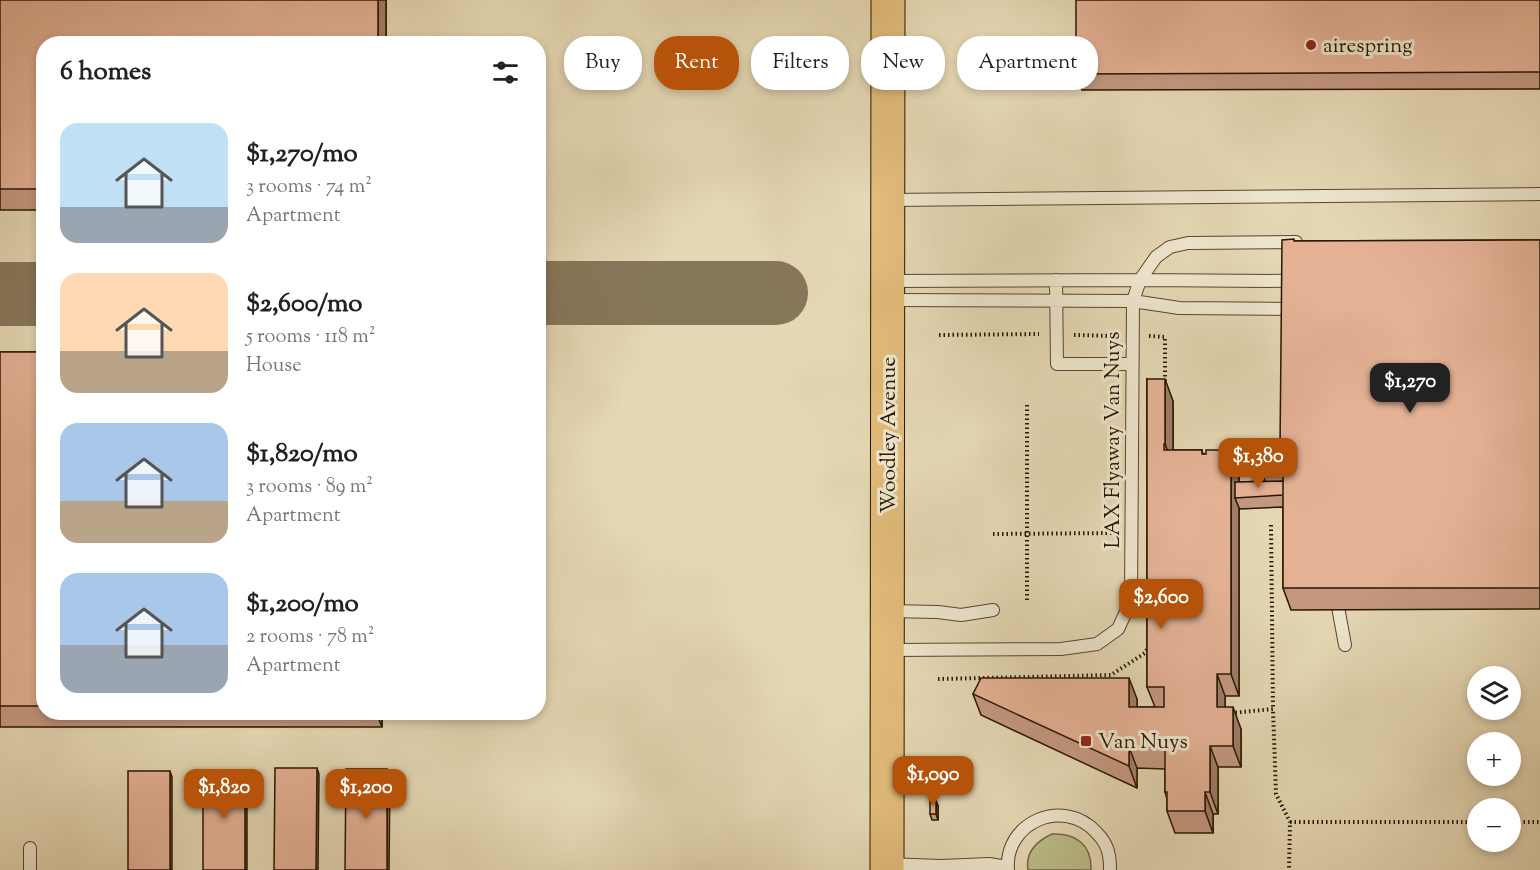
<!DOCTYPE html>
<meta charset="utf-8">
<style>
body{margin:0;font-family:"Sorts Mill Goudy",serif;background:#f2f2f2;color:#222;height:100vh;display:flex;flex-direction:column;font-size:22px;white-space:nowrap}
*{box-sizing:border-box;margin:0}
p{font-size:20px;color:#767676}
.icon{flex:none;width:33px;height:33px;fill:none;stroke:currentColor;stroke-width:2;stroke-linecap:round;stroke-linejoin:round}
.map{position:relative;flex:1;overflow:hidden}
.sheet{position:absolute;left:36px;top:36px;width:510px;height:684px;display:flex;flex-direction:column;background:#fff;border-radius:24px;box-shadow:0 3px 9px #0003}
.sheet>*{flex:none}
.banner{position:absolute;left:564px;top:36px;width:570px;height:54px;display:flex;gap:12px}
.fabs{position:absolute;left:1467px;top:666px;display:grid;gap:12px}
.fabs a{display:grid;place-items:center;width:54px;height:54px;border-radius:50%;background:#fff;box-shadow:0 3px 9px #0003;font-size:30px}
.price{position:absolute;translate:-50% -51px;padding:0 14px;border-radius:12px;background:#b45309;color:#fff;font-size:20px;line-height:39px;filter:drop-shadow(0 2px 3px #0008)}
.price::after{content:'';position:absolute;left:50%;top:36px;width:18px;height:14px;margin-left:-9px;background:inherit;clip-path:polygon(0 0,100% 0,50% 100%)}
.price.on{background:#222;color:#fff}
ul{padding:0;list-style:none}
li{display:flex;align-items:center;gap:18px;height:150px;padding:0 24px}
li span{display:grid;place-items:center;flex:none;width:168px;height:120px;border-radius:18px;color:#555}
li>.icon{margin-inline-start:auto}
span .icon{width:72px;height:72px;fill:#fffc;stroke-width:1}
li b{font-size:26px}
h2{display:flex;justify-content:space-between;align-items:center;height:72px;padding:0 24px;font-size:26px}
.pill{padding:0 21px;border-radius:24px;background:#fff;box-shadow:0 3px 9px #0003;font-size:21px;line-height:54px}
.pill.on{background:#b45309;color:#fff}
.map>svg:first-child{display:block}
.green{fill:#bbbd89;stroke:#726a45;stroke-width:1.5}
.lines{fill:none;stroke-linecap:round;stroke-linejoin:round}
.taxiway{stroke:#87775a;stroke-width:64}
.service-casing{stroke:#58462e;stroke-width:14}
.primary-casing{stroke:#291601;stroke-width:35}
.path{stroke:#291601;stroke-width:4;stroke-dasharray:1.5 3;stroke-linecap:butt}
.service{stroke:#eee6ce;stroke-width:12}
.primary{stroke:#e2bc7a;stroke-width:33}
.wall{fill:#c59981;stroke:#291601;stroke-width:1.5}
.shaded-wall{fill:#a07d69;stroke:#291601;stroke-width:1.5}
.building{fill:#e5b296;stroke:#291601;stroke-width:1.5}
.poi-dot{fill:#8f2418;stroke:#eee6ce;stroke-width:2}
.labels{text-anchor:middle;stroke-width:6;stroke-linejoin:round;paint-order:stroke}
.poi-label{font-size:21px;fill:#291601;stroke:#eee6ce;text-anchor:start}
.street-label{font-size:21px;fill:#291601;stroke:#eee6ce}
</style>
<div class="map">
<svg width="1540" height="870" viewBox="0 0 1540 870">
<rect width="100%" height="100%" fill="#e5d8b4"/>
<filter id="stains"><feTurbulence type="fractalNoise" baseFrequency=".00333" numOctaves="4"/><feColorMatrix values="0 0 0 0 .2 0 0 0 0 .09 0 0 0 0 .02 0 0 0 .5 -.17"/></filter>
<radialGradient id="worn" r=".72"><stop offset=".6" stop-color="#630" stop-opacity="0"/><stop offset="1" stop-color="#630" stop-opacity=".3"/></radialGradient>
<!-- green -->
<path class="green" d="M1052 834C1076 833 1092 845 1091 870H1028C1025 852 1037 841 1052 834Z"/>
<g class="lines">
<!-- taxiway -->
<path class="taxiway" d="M538 293H776
M0 294H44"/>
<!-- service casing -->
<g class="service-casing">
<path id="service" d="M889 200 1540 194
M1056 280 1057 364H1132
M888 281 1140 280 1289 281 1295 285
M889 300 1133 301 1179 308 1289 309 1295 304
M1336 596 1345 645
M889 611 938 612 961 615 993 610
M888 650 1061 649 1097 644 1118 629 1131 601 1133 301 1140 280 1156 257 1170 247 1188 243 1296 242
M30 848V870
M888 864 941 866 989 864 1007 867
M1008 870C1004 822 1063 797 1096 832 1102 838 1108 847 1109 856 1110 860 1110 865 1110 870"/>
</g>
<!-- primary casing -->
<g class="primary-casing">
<path id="primary" d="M887 870 888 0"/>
</g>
<!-- path -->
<path class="path" d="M939 335 1039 334
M1074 335 1117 336
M1149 336 1165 337V382
M1027 405V603
M1271 525 1273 709
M993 534 1116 533
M938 679 1111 675 1145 653 1149 646
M1231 713 1273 709 1276 794 1290 822 1289 870
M1290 822H1478
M1510 822H1540"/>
<!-- service -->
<use href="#service" class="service"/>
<!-- primary -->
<use href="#primary" class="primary"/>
</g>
<!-- wall -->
<path class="wall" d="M0 0H386V44H44V210H0Z
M1540 0V89L1082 90 1076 74Z
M1540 240V609L1291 610 1283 588V507L1240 509 1239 508V696H1225V707L1241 729V767H1218V814H1213V833H1175L1167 811V799L1165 792V769L1137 768V788L981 715 973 694 1137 699V707H1155L1147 687V379L1173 401V450H1202L1203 454 1231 450 1239 471V482L1265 481 1261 471 1279 447H1280L1295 241Z
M0 352H44V712H382V727H0Z
M938 806V820H932L930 814Z"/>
<!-- shaded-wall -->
<path class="shaded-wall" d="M378 0H386V44H378Z
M1165 379 1173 401V466L1165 444Z
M1231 450 1239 471V497L1235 498 1239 508V696L1231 674Z
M1217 674 1225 696V729L1217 707Z
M1129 678 1137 699V729L1129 707Z
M1233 707 1241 729V767L1233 746Z
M376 712H382V727Z
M1210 746 1218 767V814L1210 792Z
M1129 747 1137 768V788L1129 766Z
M317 768 319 774 318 870H316Z
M387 769 390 775 389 870H387Z
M170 771 172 777V870H170Z
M245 771 247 777V870H245Z
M1205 792 1213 814V833L1205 811Z
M936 800 938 806V820L936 814Z"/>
<!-- building -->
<path class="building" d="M0 0H378V44H44V189H0Z
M1076 0H1540V72L1076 74Z
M1294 239V241L1540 240V588H1283V471H1261V441L1277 440 1278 447H1280L1282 240Z
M0 352H44V706H0Z
M1147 379H1165V444H1164V450H1202V454H1206V450H1231V674H1217V707H1233V746H1210V792H1205V811H1167V792H1165V747H1129V766L973 694 981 678H1129V707H1164V687H1147Z
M1283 481V495L1235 498V482Z
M275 768H317L316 870H274Z
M346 769H387V870H345Z
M203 770 245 771V870H203Z
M128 771H170V870H128Z
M930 800H936V814H930Z"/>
<!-- markers -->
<g class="poi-dot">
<circle cx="1311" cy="45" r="6"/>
<rect x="1080" y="735" width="12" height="12" rx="3"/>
</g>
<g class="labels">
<!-- poi labels -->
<g class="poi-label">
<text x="1323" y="52">airespring</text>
<text x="1098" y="748">Van Nuys</text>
</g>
<!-- street labels -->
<g class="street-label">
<text transform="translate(888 435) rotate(-90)" y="7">Woodley Avenue</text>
<text transform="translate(1112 440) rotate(-90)" y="7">LAX Flyaway Van Nuys</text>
</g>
</g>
<rect width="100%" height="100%" filter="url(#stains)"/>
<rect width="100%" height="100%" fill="url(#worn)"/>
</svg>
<div class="fabs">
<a><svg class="icon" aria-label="layers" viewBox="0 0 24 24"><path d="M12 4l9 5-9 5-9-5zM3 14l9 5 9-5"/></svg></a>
<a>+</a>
<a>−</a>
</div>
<b class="price on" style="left:1410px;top:414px">$1,270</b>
<b class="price" style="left:1258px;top:489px">$1,380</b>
<b class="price" style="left:1161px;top:630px">$2,600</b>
<b class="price" style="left:933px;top:807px">$1,090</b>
<b class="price" style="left:224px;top:820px">$1,820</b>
<b class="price" style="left:366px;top:820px">$1,200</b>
<div class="banner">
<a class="pill">Buy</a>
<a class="pill on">Rent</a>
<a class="pill">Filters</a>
<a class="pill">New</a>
<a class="pill">Apartment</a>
</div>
<section class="sheet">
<h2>6 homes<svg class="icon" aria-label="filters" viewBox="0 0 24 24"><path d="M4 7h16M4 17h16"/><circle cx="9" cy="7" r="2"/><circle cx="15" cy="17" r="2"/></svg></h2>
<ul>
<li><span style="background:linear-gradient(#bfe0f5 70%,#9aa5b1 0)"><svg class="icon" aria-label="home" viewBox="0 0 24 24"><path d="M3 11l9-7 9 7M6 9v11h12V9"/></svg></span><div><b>$1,270/mo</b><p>3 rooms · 74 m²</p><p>Apartment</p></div></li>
<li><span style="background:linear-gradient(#ffd9b3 65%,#b9a48a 0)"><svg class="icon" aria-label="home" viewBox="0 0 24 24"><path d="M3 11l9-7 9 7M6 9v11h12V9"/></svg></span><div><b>$2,600/mo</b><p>5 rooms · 118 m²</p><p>House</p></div></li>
<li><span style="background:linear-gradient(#a9c7e8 65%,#b9a48a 0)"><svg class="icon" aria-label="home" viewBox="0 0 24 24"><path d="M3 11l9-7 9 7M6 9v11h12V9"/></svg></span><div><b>$1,820/mo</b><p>3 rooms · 89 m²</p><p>Apartment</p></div></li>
<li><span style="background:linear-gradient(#a9c7e8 60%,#9aa5b1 0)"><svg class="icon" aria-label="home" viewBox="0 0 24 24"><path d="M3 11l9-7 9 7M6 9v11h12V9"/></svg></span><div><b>$1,200/mo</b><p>2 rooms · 78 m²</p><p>Apartment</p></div></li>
</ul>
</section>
</div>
